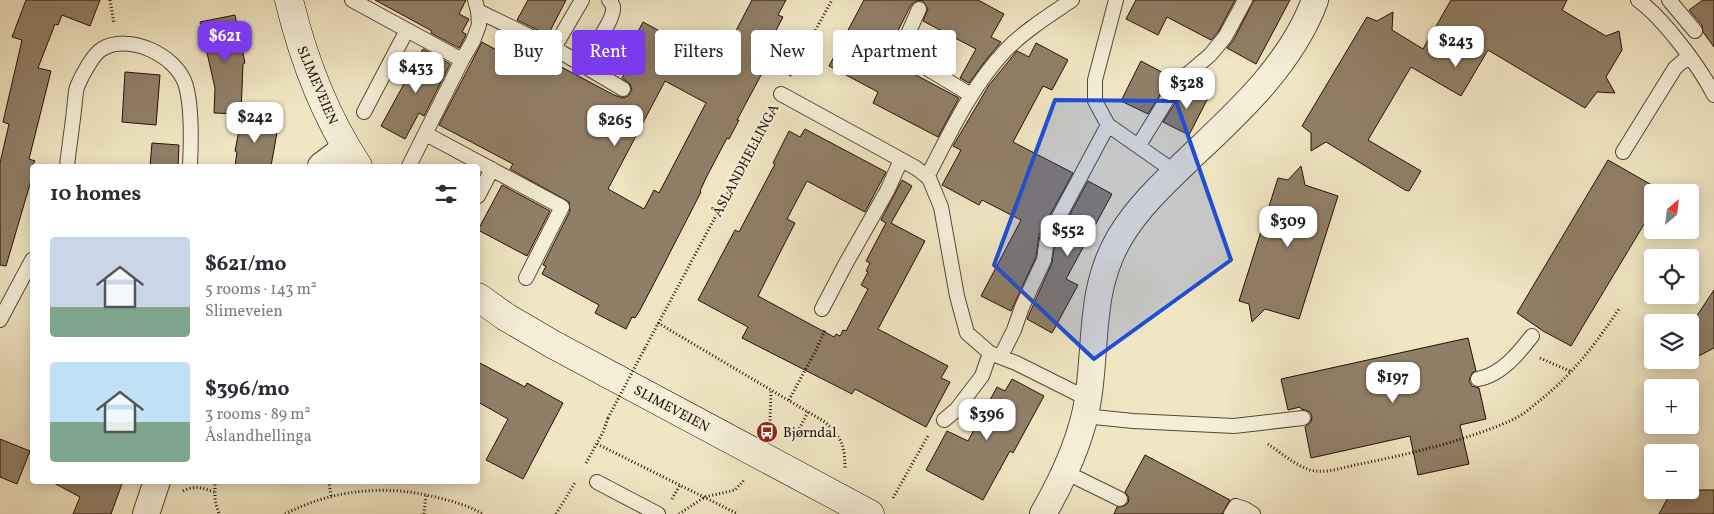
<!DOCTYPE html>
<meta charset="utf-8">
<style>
body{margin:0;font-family:Vollkorn,serif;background:#f7f7f7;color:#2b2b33;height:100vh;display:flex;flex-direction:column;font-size:19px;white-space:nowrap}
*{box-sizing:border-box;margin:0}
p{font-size:16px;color:#7c7c81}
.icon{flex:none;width:28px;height:28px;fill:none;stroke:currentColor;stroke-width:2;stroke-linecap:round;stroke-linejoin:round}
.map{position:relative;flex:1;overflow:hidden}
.drawer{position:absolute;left:30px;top:164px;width:450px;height:320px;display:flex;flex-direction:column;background:#fff;border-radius:5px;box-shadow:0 2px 12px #0003}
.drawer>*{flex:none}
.hud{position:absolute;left:495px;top:30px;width:475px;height:45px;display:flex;gap:10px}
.needle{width:32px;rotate:28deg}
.controls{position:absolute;left:1644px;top:184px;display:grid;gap:10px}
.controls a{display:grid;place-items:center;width:55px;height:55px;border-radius:5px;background:#fff;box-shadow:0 2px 12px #0003;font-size:25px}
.price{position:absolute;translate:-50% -42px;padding:0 11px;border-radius:10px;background:#fff;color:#222;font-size:16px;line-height:32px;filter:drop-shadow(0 1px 2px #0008)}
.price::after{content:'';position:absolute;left:50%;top:30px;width:15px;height:11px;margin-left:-8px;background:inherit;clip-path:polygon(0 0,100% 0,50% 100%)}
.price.selected{background:#7c3aed;color:#fff}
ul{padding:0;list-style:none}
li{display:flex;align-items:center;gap:15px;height:125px;padding:0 20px}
li span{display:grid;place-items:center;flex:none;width:140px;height:100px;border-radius:5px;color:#555}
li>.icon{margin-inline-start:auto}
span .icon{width:60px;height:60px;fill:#fffc;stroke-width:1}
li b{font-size:21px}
h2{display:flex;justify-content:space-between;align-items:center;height:60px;padding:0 20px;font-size:21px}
.chip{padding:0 18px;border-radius:5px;background:#fff;box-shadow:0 2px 12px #0003;font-size:18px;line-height:45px}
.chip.selected{background:#7c3aed;color:#fff}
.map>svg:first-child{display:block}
.building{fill:#907f67;stroke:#271003;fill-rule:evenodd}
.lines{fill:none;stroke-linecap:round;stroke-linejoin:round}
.lane-casing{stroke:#594633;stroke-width:16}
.street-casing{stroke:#594633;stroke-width:28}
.secondary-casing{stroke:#271003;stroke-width:29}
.path{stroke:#271003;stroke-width:3;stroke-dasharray:1 2.5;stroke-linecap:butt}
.lane{stroke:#f5efd8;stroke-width:14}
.street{stroke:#f5efd8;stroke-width:26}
.secondary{stroke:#f5efd8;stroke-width:28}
.path-bridge{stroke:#271003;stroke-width:3;stroke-dasharray:1 2.5;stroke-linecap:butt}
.marked{fill:#1d4ed8;fill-opacity:0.2;stroke:#1d4ed8;stroke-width:4;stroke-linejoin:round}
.labels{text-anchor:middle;stroke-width:4;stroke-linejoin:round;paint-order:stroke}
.street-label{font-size:14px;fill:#271003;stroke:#f5efd8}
.poi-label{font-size:14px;fill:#271003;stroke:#f5efd8;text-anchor:start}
</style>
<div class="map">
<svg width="1714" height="514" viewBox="0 0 1714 514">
<rect width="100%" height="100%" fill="#f0e6c3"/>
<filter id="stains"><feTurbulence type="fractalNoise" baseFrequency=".004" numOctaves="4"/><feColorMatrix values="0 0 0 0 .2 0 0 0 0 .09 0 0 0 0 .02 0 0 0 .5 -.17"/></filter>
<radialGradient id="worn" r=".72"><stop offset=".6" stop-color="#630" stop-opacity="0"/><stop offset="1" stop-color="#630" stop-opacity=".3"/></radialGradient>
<!-- building -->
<path class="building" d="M26 0H100L90 26 62 15 58 25 55 24 38 68 51 71 29 159 35 161 32 166 30 184 6 266 0 265V163L9 124 3 122 22 40 12 37Z
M375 0H466L459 14 469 19 462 32 466 34 465 37 459 48 431 33 432 31Z
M528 0H566L548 35 517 20Z
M752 0H786L778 15 783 17 772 38 774 39 769 48 774 51 737 120H739L729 139 727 138 706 178 700 191 701 192 661 270 640 310 635 318 632 317 626 329 595 313 599 305 542 274 546 266 543 265 570 211 569 202 510 169 513 164 439 125 482 42 500 52 509 36 539 51 537 54 614 95 623 98 628 96 632 90 630 84 622 78 640 45 633 41 643 22 719 63ZM665 81 706 103 659 193 654 190 644 209 608 189Z
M864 0H978L1004 14 991 37 1001 42 986 60 969 83 960 78 976 49 923 21 928 9 923 1 918 0 911 5 884 58 959 98 938 137 873 103 878 92 829 66Z
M1136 0H1235L1218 32 1211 40 1167 17 1158 35 1126 19Z
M1254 0H1290L1256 64 1227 48 1233 41Z
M1451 0H1567L1562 10 1606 36 1619 31 1622 50 1606 77 1615 93 1597 92 1585 108 1488 50 1461 96 1411 67 1368 140 1421 171 1409 191 1405 190 1326 142 1311 151V133L1302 126 1367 17 1377 21 1393 12 1392 30 1423 49Z
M1703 0H1714V47L1703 32 1702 25 1689 10Z
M235 15 245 63 243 64 241 114 214 113 215 88 200 22Z
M1036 43 1068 60 1052 90 1043 86 1013 142 1073 173 1039 235 1036 257 1011 311 981 296 1021 220 982 200 979 205 942 185 961 150 953 146 989 85 1017 51 1029 57Z
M423 49 450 64 424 116 419 113 405 139 381 126Z
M1141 61 1171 77 1148 114 1121 101Z
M125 72 160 75 156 125 122 122Z
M1188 86 1209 96 1189 135 1163 122 1184 89Z
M241 120 278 127 271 166H235L237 152 235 151Z
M805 129 886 172 865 212 807 181 787 219 795 223 758 296 834 337 836 334 840 336 843 330 846 331 868 289 861 285 868 272 866 271 870 263 866 261 886 223 881 220 902 180 912 186 891 223 925 241 878 329 948 366 941 378 950 382 926 427 855 389 852 394 742 338 748 327 698 300 735 230 739 232 775 164 773 163 789 131 800 137Z
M152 143 179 145 178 166H150Z
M1608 160 1664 192H1652V211L1571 346 1543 331 1517 313Z
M1301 166 1305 185 1338 196 1299 319 1265 309 1252 322 1249 304 1239 301 1278 178 1288 180Z
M1088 181 1112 194 1066 279 1078 285 1052 333 1027 319 1052 263 1055 242Z
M502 185 550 211 527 256 478 230Z
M1714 290V348L1691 360 1692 342 1690 341V326Z
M1468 338 1476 371 1472 373 1469 381 1472 386 1479 388 1486 419 1460 425 1469 464 1418 475 1410 436 1311 458 1305 427 1311 422 1312 417 1310 412 1306 410 1301 409 1300 407 1288 410 1281 379Z
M478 362 525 387 527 383 563 403 523 479 486 460 508 419 478 402Z
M1012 379 1044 396 1013 453 1010 451 983 500 926 470 947 431 968 441 997 387 1005 391Z
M0 439 30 451 17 484 0 477Z
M1145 455 1230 500 1222 514H1114L1117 507 1124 506 1128 503 1129 498 1125 492Z
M50 481H123L111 514H73L80 497Z
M1672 490H1714V514H1659Z"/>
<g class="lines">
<!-- lane casing -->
<g class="lane-casing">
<path id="lane" d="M352 0 462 60
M475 0 478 11 554 48 623 89
M1116 0 1095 80V101L1108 125 1175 172
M1638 0C1663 18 1700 67 1714 95
M1669 0 1695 31
M919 9 900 52 971 95
M554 48 582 0
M581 63C589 55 615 19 613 7 613 5 610 1 609 0
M781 94 878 147 916 168 929 178 941 207 957 296 967 333 990 353 1016 363 1088 399
M364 112 407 30
M426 134 562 207 526 278
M1139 145 1177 83 1210 55 1225 37 1245 0
M1623 152 1675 68 1689 56
M67 166C69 147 72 129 74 110 75 103 75 94 77 87 81 77 93 54 102 49 129 33 175 55 185 83 192 103 191 145 190 166
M409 166 462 60 473 41 479 25 478 11
M927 177C950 133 971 87 1005 51 1024 31 1050 15 1072 0
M478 196 492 169
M822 309 845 265 887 191 901 160
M0 320 32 260
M1001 356 1014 330 1022 307 1044 260 1047 239 1108 125
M1478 379C1501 375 1518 354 1532 336
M1084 416 1133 421 1234 426 1303 418
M944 420 956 410 982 376 990 353
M1065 472 1120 499
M597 482 658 514
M1231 514 1236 506 1245 509 1253 514"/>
</g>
<!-- street casing -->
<g class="street-casing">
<path id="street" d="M321 166 346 147
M146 514 157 481
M1043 514C1063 479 1082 439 1088 399 1097 342 1089 289 1120 237 1139 205 1168 179 1195 153 1241 110 1293 61 1315 0"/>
</g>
<!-- secondary casing -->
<g class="secondary-casing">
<path id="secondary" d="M289 0C303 58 325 116 358 166
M478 297 506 317 554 345 870 514"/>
</g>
<!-- path -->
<path class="path" d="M110 0 114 24
M790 76 832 0
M658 323 825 422C842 438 845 446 845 470
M645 348 771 113
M1540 358 1572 372
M789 400 816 350 825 330
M768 427 770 423 771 390
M478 440 480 441
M793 441 808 412
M597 444 738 514
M1268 444C1281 453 1295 465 1310 470 1325 474 1341 468 1355 465 1406 455 1465 441 1512 420 1520 416 1528 411 1534 405 1570 378 1594 346 1619 309
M586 463 603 432 608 418
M215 481V501L219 514
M329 481 331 496
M183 491C195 485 203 488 214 492
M893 498 929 434
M672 499 680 485
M285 514C332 490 384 484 435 497 452 501 467 505 483 514
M424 514 426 494
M556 514 576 481
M679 514 705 497 735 490 745 479"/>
<!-- lane -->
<use href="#lane" class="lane"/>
<!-- street -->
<use href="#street" class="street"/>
<!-- secondary -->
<use href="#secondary" class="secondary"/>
<!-- path-bridge -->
<path class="path-bridge" d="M608 418 645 348"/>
</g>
<!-- marked area -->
<path class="marked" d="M1055 100 1176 101 1231 260 1094 359 994 265Z"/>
<!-- icons -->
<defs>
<g id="bus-disc" transform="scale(1.125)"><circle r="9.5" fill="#8f2418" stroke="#f5efd8"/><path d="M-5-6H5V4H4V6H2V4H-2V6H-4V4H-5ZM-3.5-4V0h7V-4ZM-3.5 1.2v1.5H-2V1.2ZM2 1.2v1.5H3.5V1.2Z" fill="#fff"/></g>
</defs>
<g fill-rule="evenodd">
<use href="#bus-disc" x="767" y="432"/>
</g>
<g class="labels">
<!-- street labels -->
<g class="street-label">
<text transform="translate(318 85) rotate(67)" y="5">SLIMEVEIEN</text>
<text transform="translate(745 160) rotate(-62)" y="5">ÅSLANDHELLINGA</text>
<text transform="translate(672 408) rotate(28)" y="5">SLIMEVEIEN</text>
</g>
<!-- poi labels -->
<g class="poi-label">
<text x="783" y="437">Bjørndal</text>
</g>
</g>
<rect width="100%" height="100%" filter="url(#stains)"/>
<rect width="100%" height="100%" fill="url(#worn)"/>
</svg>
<div class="controls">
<a><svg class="needle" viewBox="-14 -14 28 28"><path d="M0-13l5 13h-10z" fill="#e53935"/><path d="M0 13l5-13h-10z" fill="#7c7c81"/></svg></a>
<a><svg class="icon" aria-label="locate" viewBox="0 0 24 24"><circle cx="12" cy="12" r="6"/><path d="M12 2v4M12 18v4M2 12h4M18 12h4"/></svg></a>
<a><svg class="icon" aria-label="layers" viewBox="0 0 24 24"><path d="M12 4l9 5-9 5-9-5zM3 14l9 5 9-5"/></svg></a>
<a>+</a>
<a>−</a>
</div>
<b class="price selected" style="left:225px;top:63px">$621</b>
<b class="price" style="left:1456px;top:68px">$243</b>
<b class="price" style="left:416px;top:94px">$433</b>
<b class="price" style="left:1187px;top:110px">$328</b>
<b class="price" style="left:255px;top:144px">$242</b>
<b class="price" style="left:615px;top:147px">$265</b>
<b class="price" style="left:1288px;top:248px">$309</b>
<b class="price" style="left:1068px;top:257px">$552</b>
<b class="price" style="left:1393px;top:404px">$197</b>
<b class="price" style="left:987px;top:441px">$396</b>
<div class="hud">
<a class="chip">Buy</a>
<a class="chip selected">Rent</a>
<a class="chip">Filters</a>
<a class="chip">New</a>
<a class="chip">Apartment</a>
</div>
<section class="drawer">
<h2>10 homes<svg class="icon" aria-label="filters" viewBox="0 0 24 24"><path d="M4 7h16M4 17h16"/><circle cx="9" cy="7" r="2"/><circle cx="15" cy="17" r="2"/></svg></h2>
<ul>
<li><span style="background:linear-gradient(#c9d6e8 70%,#7fa58c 0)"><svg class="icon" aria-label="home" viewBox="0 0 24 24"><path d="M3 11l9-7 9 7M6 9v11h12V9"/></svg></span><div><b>$621/mo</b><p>5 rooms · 143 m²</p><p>Slimeveien</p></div></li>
<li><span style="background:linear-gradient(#bfe0f5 60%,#7fa58c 0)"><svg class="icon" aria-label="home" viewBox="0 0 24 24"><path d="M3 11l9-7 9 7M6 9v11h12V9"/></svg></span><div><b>$396/mo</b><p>3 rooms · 89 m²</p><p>Åslandhellinga</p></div></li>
</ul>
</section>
</div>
